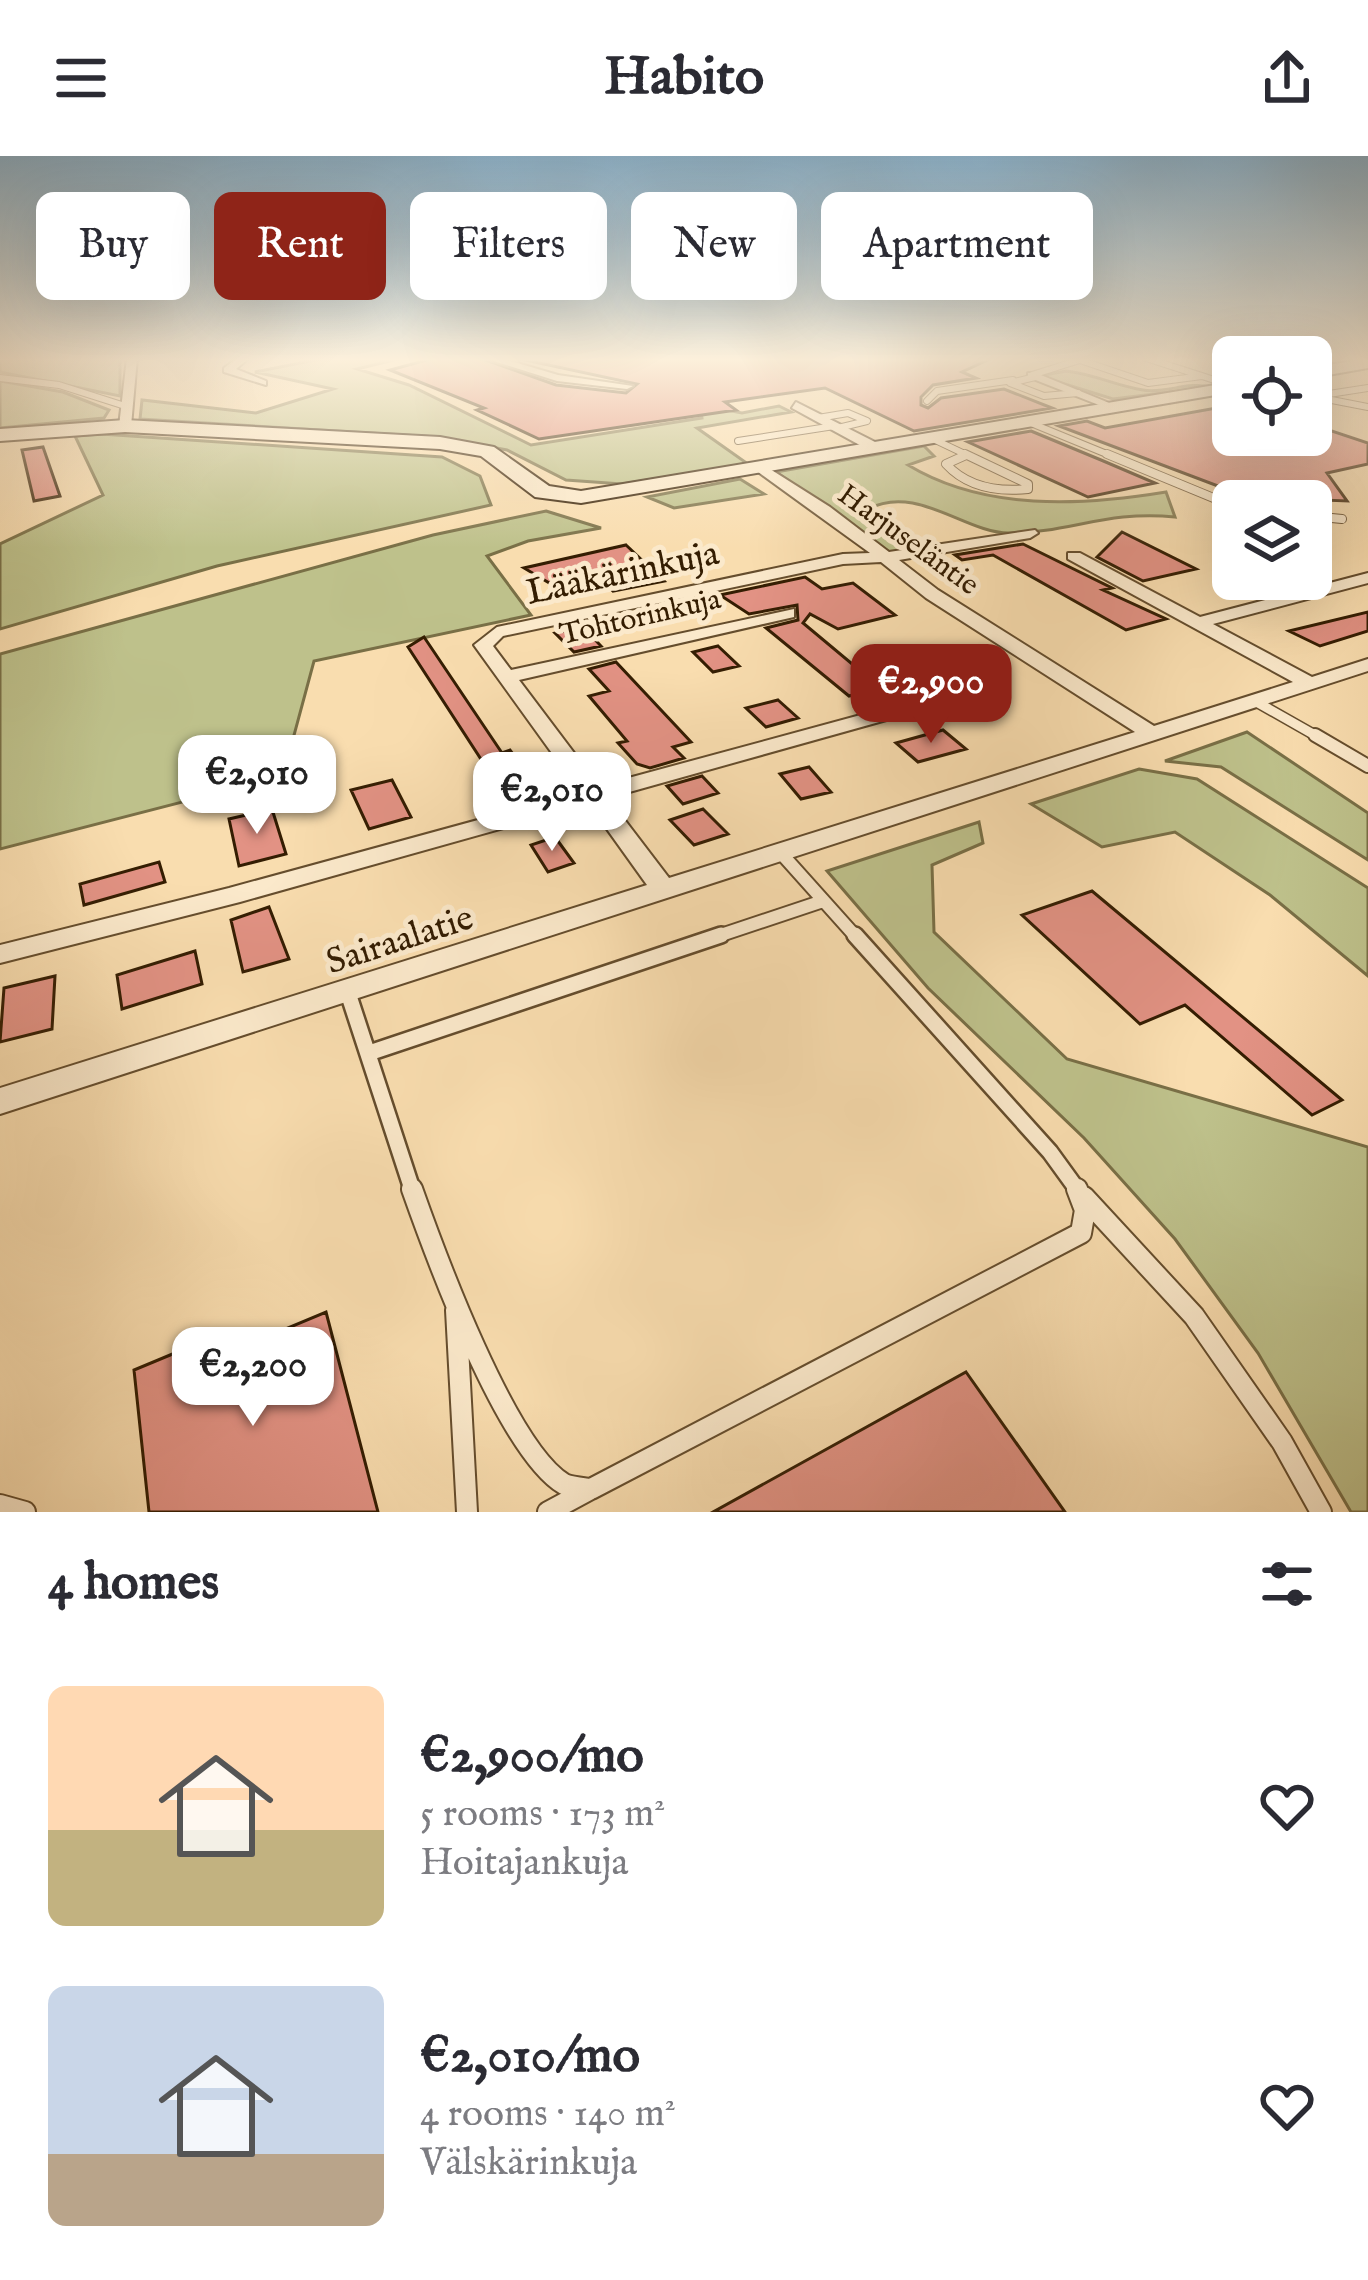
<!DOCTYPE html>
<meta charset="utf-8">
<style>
body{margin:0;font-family:"IM FELL English",serif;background:#f2f2f3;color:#2b2b33;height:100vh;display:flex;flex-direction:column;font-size:45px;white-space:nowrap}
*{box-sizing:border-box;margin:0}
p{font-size:39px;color:#7c7c81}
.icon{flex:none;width:66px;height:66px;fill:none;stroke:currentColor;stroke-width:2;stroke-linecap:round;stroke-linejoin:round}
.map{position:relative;height:1356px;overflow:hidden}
.panel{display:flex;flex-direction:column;background:#fff;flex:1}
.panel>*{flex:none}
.hud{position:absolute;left:36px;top:36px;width:1296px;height:108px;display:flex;gap:24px}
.fabs{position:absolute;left:1212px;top:180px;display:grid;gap:24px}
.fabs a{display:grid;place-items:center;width:120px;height:120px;border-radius:18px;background:#fff;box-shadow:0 12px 48px #0002;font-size:60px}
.price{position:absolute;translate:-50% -102px;padding:0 27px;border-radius:24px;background:#fff;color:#222;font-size:39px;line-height:78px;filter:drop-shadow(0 3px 6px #0008)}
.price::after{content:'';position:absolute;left:50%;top:72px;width:36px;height:27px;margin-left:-18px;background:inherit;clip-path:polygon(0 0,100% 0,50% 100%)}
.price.active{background:#8f2418;color:#fff}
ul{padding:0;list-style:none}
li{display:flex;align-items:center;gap:36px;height:300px;padding:0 48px}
li span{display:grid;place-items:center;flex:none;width:336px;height:240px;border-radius:18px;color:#555}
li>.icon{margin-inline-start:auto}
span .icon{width:144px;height:144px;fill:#fffc;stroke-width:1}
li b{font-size:51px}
h2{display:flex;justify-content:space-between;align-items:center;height:144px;padding:0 48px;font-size:51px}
.tag{padding:0 42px;border-radius:18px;background:#fff;box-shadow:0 12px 48px #0002;font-size:42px;line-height:108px}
.tag.active{background:#8f2418;color:#fff}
header{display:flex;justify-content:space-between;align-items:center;height:156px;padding:0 48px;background:#fff;font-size:54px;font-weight:800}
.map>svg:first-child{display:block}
.green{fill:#bec18b;stroke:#796f46;stroke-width:3}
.building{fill:#e29284;stroke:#341d02;stroke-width:3}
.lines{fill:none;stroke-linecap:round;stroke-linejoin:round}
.lane-far5-casing{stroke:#654d2d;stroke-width:8}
.lane-far4-casing{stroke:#654d2d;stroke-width:10}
.lane-far3-casing{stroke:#654d2d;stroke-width:12}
.lane-far2-casing{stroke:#654d2d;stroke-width:16}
.lane-far1-casing{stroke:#654d2d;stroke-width:20}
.lane-casing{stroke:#654d2d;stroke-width:24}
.street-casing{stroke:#654d2d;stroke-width:4}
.secondary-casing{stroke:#341d02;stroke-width:4}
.lane-far5{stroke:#fbe9cb;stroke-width:6}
.lane-far4{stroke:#fbe9cb;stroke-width:8}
.lane-far3{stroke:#fbe9cb;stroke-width:9}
.lane-far2{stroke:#fbe9cb;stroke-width:12}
.lane-far1{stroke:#fbe9cb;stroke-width:15}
.lane{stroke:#fbe9cb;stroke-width:20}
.street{fill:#fbe9cb;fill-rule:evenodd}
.secondary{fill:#fbe9cb;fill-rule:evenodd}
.labels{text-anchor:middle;stroke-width:10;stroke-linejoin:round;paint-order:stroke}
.far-street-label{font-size:30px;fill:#341d02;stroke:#fbe9cb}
.street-label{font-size:36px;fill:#341d02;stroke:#fbe9cb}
</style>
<header><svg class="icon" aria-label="menu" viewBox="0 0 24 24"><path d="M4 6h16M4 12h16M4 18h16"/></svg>Habito<svg class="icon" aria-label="share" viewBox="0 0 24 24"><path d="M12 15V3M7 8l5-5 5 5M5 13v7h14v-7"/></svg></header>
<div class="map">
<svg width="1368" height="1356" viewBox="0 0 1368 1356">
<rect width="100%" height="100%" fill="#f9ddaf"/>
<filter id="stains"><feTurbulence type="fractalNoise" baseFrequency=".00167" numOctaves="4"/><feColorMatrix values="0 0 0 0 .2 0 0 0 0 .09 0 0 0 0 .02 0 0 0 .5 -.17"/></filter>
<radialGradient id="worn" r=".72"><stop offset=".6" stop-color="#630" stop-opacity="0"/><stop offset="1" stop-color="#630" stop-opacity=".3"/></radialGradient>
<!-- green -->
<path class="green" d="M0 202H120V240L0 216Z
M325 202H402L357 213 409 229 531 289 702 262 700 249 742 257 779 250 791 256 697 272 748 308 622 328 566 324 507 294 437 281 140 263 142 244 256 257 333 233 255 216Z
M1066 215C1094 218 1117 230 1143 234 1166 238 1187 225 1211 231L1113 243 1039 220Z
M0 225 63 236 109 254 104 262 0 272Z
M101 278 442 301 480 320 491 349 217 410 0 473V388L103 339 75 280Z
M924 290 934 300 908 309C984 355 1081 350 1166 336L1175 361C1107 354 1069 377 1010 377 966 378 917 327 868 353L921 393 889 396 776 316Z
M740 323 764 338 674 352 647 341Z
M546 355 601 372 528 385 487 400 531 459 314 505 283 620 0 693V498L433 379Z
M1247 576 1368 657V704L1221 611 1165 605Z
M1139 613 1197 623 1368 732V820L1270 739 1175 676 1102 691 1031 648Z
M979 666 983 687 932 709 934 776 1067 903 1368 991V1356H1351L1258 1197 1175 1083 1084 982 928 832 827 715Z"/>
<!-- building -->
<path class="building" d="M434 202H480L556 229 626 237 637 228 516 202H992L962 216 976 222 933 229 921 241V249L928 252 941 242 1004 233 1052 252 914 275 825 232 725 246 736 254 539 283 477 254 484 252 390 214Z
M1233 249V279H1311V268L1368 287V308L1327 317 1347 345 1247 341 1059 270 1087 265 1105 272Z
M1031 275 1101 304 1155 327 1088 341 968 286Z
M43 291 60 340 34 345 22 294Z
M1122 376 1196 413 1143 425 1097 401Z
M1023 388 1112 432 1103 434 1166 463 1126 474 993 399 962 404 955 399Z
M626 389 664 425 613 435 608 430 573 441 524 412Z
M805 421 822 433 853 427 895 459 838 473 810 458 803 467 881 532 849 540 766 472 798 464 797 449 749 458 720 439Z
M1368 456V475L1320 490 1289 475Z
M582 470 601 490 574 496 555 477Z
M424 481 502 597 510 594 533 625 501 634 408 491Z
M718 490 739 510 713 516 693 496Z
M616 506 691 586 673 591 684 602 650 612 637 608 618 587 627 585 589 540 609 535 589 513Z
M778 544 798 562 766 571 746 552Z
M943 574 966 593 918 606 896 587Z
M809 611 831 636 801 643 780 618Z
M702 620 718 637 683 648 667 630Z
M392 624 411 661 369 673 351 634Z
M272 653 286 698 239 710 229 663Z
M703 653 728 678 694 689 670 664Z
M555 681 574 707 548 716 531 689Z
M159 706 165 726 84 749 80 728Z
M1092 735 1342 944 1312 959 1185 849 1140 868 1022 759Z
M269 751 289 803 243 816 231 764Z
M195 795 202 828 122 853 117 819Z
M55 820 52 873 0 886 4 832Z
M326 1156 378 1356H149L134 1214 199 1187 202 1208Z
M966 1216 1065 1356H713Z"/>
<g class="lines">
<!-- lane-far5 casing -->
<g class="lane-far5-casing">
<path id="lane-far5" d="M1146 202 1233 230
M1080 204 1148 227 1202 220
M1032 219 1086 202
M1035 221 1010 227 1044 240 1078 237
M0 222 59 229 125 250
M1329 238 1368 232
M1311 240 1368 251
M927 245 937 235 1013 224
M818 262 848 257 867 265 838 272
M1026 265 1114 301
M929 281 971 301
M738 285 834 270
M961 301 966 299"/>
</g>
<!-- lane-far4 casing -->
<g class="lane-far4-casing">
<path id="lane-far4" d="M965 298 1028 328V333C998 336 967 331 946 308L966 299
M1107 298 1233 350
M1311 360 1342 363"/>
</g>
<!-- lane-far3 casing -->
<g class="lane-far3-casing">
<path id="lane-far3" d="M1253 544 1320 582"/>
</g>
<!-- lane-far2 casing -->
<g class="lane-far2-casing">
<path id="lane-far2" d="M1315 579 1368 610
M780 696 857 782
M712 782 823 745"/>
</g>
<!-- lane-far1 casing -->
<g class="lane-far1-casing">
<path id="lane-far1" d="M855 779 1050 996 1079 1036
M348 837 413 1036
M369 897 721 779"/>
</g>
<!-- lane casing -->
<g class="lane-casing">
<path id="lane" d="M412 1033C435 1098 506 1293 564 1328 570 1331 584 1332 591 1333L1081 1077 1085 1054 1077 1033
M1084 1041 1194 1160 1282 1286 1321 1356
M456 1154 467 1356
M0 1349 25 1356
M548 1356 589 1334"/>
</g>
<!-- street casing -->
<g class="street-casing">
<path id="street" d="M127 202H137L131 270 125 274 119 270Z
M237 202H249L236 213 266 225V229L224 216V212Z
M484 202H500L558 219 633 230 627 233 557 225Z
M1028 217H1036L1119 251 1109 253 1028 221Z
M796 246 877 287 878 290 867 293 792 252Z
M759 306 830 351 889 396 1035 374 1038 377 1030 382 899 404 938 434 1154 570 1293 526 1068 403V397H1080L1200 461 1368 417V427L1213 468 1312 521 1368 503V515L0 958V932L647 729 589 648 240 746 0 807V789L229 732 580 636 474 489 497 471 843 398 870 397 754 313 752 310ZM881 406 926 442 1135 576 669 722 608 642 915 556V548H901L599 630 519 524 794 461V453L511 514 493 490 503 480 843 408Z"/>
</g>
<!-- secondary casing -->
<g class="secondary-casing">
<path id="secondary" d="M1368 202V212L1311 222V212Z
M1233 226V236L581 347 535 341 481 300 440 293 125 276 0 285V273L125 264 440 281 494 291 549 330 581 335Z"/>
</g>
<!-- lane-far5 -->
<use href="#lane-far5" class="lane-far5"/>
<!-- lane-far4 -->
<use href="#lane-far4" class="lane-far4"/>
<!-- lane-far3 -->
<use href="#lane-far3" class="lane-far3"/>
<!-- lane-far2 -->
<use href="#lane-far2" class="lane-far2"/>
<!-- lane-far1 -->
<use href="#lane-far1" class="lane-far1"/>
<!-- lane -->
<use href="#lane" class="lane"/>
<!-- street -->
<use href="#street" class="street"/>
<!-- secondary -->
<use href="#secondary" class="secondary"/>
</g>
<!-- sky -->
<linearGradient id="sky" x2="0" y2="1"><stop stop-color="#8bb6d3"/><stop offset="0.52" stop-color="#fcf0db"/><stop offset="1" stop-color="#fcf0db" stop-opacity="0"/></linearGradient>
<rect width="1368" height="392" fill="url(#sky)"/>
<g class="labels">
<!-- far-street labels -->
<g class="far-street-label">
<text transform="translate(909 383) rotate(36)" y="10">Harjuseläntie</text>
<text transform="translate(640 460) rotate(-13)" y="10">Tohtorinkuja</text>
</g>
<!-- street labels -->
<g class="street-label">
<text transform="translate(622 415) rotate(-12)" y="13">Lääkärinkuja</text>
<text transform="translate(399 782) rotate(-18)" y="13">Sairaalatie</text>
</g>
</g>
<rect width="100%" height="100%" filter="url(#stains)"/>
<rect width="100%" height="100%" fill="url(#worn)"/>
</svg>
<div class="fabs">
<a><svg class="icon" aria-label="locate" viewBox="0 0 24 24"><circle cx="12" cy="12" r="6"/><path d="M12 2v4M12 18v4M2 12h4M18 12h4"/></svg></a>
<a><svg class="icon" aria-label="layers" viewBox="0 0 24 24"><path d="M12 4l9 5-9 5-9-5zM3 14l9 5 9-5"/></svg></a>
</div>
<b class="price active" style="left:931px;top:590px">€2,900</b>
<b class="price" style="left:257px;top:681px">€2,010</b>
<b class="price" style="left:552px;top:698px">€2,010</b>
<b class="price" style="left:253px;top:1273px">€2,200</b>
<div class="hud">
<a class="tag">Buy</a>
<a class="tag active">Rent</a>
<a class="tag">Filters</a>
<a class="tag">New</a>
<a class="tag">Apartment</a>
</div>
</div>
<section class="panel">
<h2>4 homes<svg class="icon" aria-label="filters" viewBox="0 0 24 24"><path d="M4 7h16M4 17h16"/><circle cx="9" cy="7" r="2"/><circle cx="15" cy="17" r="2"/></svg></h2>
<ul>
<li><span style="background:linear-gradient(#ffd9b3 60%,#c2b280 0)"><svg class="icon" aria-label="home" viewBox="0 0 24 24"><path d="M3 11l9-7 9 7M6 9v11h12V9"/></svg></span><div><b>€2,900/mo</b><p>5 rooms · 173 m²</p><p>Hoitajankuja</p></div><svg class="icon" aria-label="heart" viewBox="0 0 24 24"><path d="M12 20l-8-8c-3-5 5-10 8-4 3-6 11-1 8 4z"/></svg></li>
<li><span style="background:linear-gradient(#c9d6e8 70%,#b9a48a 0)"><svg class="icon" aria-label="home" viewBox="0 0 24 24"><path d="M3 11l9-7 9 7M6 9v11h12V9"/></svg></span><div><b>€2,010/mo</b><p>4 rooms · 140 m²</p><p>Välskärinkuja</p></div><svg class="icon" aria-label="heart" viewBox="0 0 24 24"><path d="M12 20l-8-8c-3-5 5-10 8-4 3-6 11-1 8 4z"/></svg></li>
</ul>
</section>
